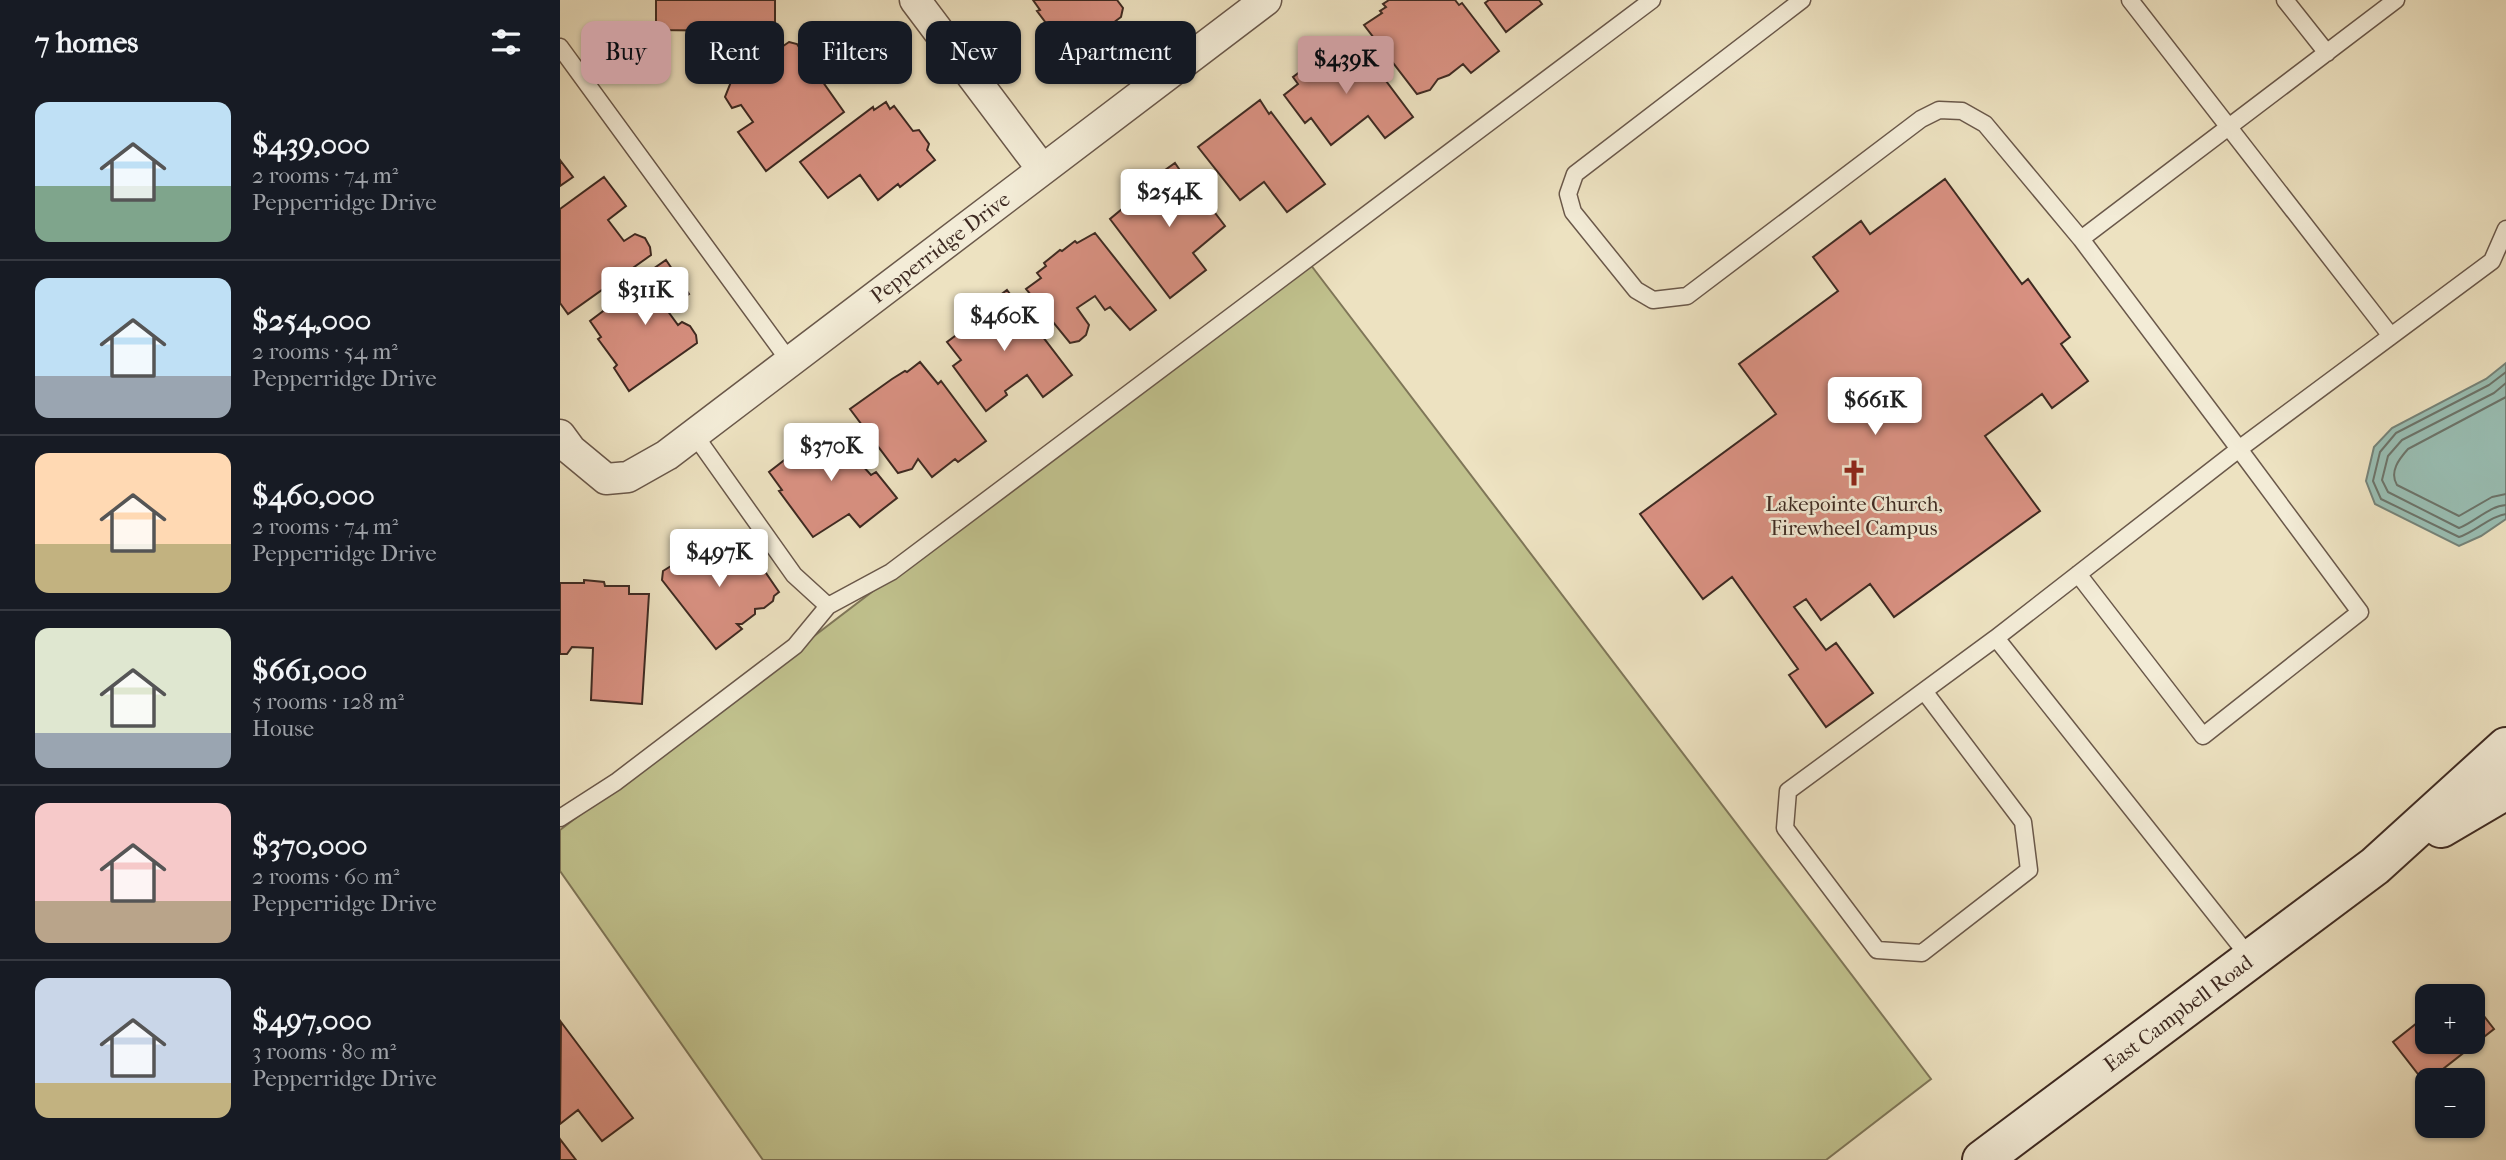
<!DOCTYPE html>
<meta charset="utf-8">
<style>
body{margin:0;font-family:"IM FELL French Canon",serif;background:#20242c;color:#f1f3f6;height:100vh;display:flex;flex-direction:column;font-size:26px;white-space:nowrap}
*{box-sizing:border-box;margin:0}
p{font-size:23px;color:#9ea1a6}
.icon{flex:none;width:38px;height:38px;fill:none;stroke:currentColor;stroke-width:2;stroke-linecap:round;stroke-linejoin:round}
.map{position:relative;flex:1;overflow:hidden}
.drawer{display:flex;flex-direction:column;background:#171b24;width:560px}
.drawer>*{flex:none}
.top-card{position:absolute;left:21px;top:21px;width:665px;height:63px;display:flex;gap:14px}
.controls{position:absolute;left:1855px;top:984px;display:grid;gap:14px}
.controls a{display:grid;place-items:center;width:70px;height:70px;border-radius:14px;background:#171b24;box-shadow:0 2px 5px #0004;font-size:35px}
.price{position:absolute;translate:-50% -60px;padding:0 16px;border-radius:7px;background:#fff;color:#222;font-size:23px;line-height:46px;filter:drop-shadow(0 2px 4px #0008)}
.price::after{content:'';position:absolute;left:50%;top:42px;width:21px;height:16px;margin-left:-10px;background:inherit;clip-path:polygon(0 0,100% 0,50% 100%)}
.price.active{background:#c59692;color:#111}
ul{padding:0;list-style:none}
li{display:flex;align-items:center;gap:21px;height:175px;padding:0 35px}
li+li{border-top:2px solid #363941}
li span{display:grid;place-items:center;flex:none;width:196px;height:140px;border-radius:14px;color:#555}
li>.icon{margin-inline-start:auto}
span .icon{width:84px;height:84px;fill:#fffc;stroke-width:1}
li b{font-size:30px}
h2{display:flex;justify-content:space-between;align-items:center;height:84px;padding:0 35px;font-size:30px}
.pill{padding:0 24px;border-radius:14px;background:#171b24;box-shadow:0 2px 5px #0004;font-size:24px;line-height:63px}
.pill.active{background:#c59692;color:#111}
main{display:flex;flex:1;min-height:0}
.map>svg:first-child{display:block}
.green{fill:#c0c18d;stroke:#7f7658;stroke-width:2}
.water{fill:#99beb3;stroke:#758379;stroke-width:2}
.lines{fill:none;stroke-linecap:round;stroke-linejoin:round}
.shore{stroke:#6c746a;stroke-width:2}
.building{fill:#d99182;stroke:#3e2a22;stroke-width:2}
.service-casing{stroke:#6a584a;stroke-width:19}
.minor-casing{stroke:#6a584a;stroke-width:33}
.secondary-casing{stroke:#3e2a22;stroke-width:42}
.service{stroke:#f3ecd7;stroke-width:16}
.minor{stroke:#f3ecd7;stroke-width:30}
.secondary{stroke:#f3ecd7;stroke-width:38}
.labels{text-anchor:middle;stroke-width:5;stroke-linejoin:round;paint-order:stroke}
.street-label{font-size:21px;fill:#3e2a22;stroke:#f3ecd7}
.poi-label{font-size:21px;fill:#3e2a22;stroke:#f3ecd7}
</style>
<main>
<section class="drawer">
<h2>7 homes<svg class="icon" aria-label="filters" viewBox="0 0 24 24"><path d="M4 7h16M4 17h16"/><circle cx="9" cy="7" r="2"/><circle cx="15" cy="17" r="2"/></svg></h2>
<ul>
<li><span style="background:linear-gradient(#bfe0f5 60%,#7fa58c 0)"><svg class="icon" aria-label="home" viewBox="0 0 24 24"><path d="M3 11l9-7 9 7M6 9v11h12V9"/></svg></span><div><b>$439,000</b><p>2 rooms · 74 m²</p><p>Pepperridge Drive</p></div></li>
<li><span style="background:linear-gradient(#bfe0f5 70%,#9aa5b1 0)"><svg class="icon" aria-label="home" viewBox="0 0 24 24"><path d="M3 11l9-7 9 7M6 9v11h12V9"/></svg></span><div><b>$254,000</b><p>2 rooms · 54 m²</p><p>Pepperridge Drive</p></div></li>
<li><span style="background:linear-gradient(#ffd9b3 65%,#c2b280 0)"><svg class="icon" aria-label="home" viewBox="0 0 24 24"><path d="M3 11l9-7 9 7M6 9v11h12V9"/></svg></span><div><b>$460,000</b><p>2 rooms · 74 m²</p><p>Pepperridge Drive</p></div></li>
<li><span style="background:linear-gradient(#dfe7d0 75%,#9aa5b1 0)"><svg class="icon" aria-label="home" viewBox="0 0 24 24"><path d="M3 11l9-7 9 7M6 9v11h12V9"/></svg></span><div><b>$661,000</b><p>5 rooms · 128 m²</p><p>House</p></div></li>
<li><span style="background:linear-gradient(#f6c9c9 70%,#b9a48a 0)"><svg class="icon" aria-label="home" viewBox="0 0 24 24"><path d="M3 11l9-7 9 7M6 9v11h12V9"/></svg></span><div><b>$370,000</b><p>2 rooms · 60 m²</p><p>Pepperridge Drive</p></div></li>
<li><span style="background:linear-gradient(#c9d6e8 75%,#c2b280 0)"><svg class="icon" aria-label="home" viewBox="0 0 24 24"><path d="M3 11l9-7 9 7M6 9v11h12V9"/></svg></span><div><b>$497,000</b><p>3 rooms · 80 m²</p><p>Pepperridge Drive</p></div></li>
</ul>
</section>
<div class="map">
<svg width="1946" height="1160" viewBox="0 0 1946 1160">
<rect width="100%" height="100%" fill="#ede2c1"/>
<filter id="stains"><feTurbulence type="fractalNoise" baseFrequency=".00286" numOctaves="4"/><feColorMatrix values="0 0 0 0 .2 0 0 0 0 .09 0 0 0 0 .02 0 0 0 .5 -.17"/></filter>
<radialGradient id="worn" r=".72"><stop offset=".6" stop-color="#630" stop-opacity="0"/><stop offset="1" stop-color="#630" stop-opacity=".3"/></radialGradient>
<!-- green -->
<path class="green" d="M747 260 1371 1079 1266 1160H203L0 871V830Z"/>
<!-- water -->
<path class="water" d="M1946 363V519L1921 536 1899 546 1815 504 1806 481 1814 447 1832 428 1926 379Z"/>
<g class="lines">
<!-- shore -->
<path class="shore" d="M1946 372 1929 385 1836 433 1820 452 1813 481 1821 499 1899 537C1915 532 1930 516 1946 514
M1946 383 1934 393 1842 440 1828 456 1822 480 1828 492 1899 528C1915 522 1929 506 1946 505
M1946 397 1848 449C1839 459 1829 472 1837 485L1899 516 1932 497 1946 494"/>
</g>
<!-- building -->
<path class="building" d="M96 0H215V22L185 24 184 31 96 30Z
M473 0H557L563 8 561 17 510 55 477 11 480 10Z
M829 0H895L899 5 902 3 939 51 911 73 903 64 889 75 878 79 870 90 857 94 804 25 822 13 820 11 826 7 823 4Z
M929 0H979L982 4 946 32 925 3Z
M229 42 237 44 244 55 247 53 259 71 252 75 256 81 260 78 284 112 206 171 178 132 193 122 181 105 172 108 165 97 171 82Z
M786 44 794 55 802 49 853 117 825 138 808 116 771 145 751 118 745 123 724 95 738 84 733 77 752 63 755 67Z
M700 100 709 114 711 112 765 184 727 212 704 182 680 200 638 147Z
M326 102 330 109 334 106 353 131 359 130 369 144 367 150 375 160 340 187 338 184 318 200 300 175 268 198 240 162 313 107 314 110Z
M0 160 13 177 0 186Z
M615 163 628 182 630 180 665 226 633 253 646 270 610 298 550 219 586 189 584 185Z
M44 177 66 206 48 220 64 241 75 234 85 238 90 247 91 255 8 314 0 303V209Z
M1385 179 1462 284 1468 279 1510 337 1501 344 1528 381 1492 408 1482 394 1425 436 1480 511 1334 617 1310 584 1261 620 1246 599 1234 607 1266 650 1276 643 1313 693 1266 727 1229 675 1238 669 1172 577 1143 599 1080 514 1216 414 1179 364 1278 291 1253 257 1301 221 1310 234Z
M535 233 596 310 570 330 550 307 545 310 535 296 517 308 529 325 526 335 519 341 510 343 466 289 481 278 477 273 486 266 484 263 500 250 502 251 515 241 517 243Z
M106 260 129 294 107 310 118 325 122 322 130 326 136 335 137 343 69 391 54 368 57 365 38 339 41 337 30 321 79 284 77 280Z
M447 290 512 375 483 397 467 375 445 391 447 395 426 411 393 366 401 360 387 342 399 333 396 329Z
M360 362 378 384 381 381 426 441 398 462 395 459 372 477 358 459 352 469 338 473 290 409 332 379 345 371 347 372Z
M277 427 279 429 282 427 304 458 300 463 311 475 316 472 337 498 300 527 289 514 253 537 219 491 222 490 209 472 236 451Z
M152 532 178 566 193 554 219 592 214 596 213 601 204 608 195 609V614L182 624H177L182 629 156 649 102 580 103 571 111 566 119 568 128 561 123 555Z
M24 580 44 582 45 586H69V594H89L82 704 31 700 33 648 12 647 7 654H0V583H24Z
M1913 1002 1934 1029 1865 1083 1833 1042 1867 1015V1041H1913Z
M1 1022 73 1118 42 1141 18 1110 0 1124Z
M0 1139 16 1160H0Z"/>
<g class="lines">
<!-- service casing -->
<g class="service-casing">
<path id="service" d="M1242 0 1015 174 1008 194 1013 212 1076 290 1093 300 1127 296 1361 119 1379 110 1402 111 1425 124 1521 239
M1570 0 1831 336
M1725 0 1767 53
M0 47 230 362
M134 434 234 575 268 606 331 572 1092 0
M1518 574 1643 736 1800 612 1679 449 1932 261 1946 229
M1364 691 1463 822 1469 870 1362 953 1317 950 1225 828 1228 791 1436 638
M0 818 56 782 235 646 268 606
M1691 959 1436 638 1679 449 1521 239 1836 0"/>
</g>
<!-- minor casing -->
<g class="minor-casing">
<g id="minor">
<path d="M355 0 482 169"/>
<path id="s1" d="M0 435 11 450 46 479 68 477 107 455 706 0"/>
</g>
</g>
<!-- secondary casing -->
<g class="secondary-casing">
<g id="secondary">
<path d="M1881 828 1946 790"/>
<path id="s2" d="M1422 1160 1815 866 1946 747"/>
</g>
</g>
<!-- service -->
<use href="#service" class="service"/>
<!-- minor -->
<use href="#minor" class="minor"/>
<!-- secondary -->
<use href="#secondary" class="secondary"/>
</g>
<!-- icons -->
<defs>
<g id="church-bare" transform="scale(2.1)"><path d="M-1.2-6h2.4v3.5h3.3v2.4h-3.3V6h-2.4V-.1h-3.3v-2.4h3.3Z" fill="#8f2418" stroke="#f3ecd7" stroke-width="2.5" paint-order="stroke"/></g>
</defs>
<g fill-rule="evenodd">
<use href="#church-bare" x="1294" y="473"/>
</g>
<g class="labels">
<!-- street labels -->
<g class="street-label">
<text dy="7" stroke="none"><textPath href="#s1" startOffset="474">Pepperridge Drive</textPath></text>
<text dy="7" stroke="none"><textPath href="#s2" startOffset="245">East Campbell Road</textPath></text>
</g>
<!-- poi labels -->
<g class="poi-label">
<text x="1294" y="511">Lakepointe Church,<tspan x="1294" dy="24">Firewheel Campus</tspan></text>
</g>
</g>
<rect width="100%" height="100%" filter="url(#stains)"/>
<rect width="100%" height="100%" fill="url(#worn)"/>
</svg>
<div class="controls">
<a>+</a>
<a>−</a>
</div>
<b class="price active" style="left:786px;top:96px">$439K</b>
<b class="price" style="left:609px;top:229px">$254K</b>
<b class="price" style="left:85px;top:327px">$311K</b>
<b class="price" style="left:444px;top:353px">$460K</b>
<b class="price" style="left:1315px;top:437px">$661K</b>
<b class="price" style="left:271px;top:483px">$370K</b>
<b class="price" style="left:159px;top:589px">$497K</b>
<div class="top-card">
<a class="pill active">Buy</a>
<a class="pill">Rent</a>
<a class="pill">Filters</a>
<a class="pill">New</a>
<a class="pill">Apartment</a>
</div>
</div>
</main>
